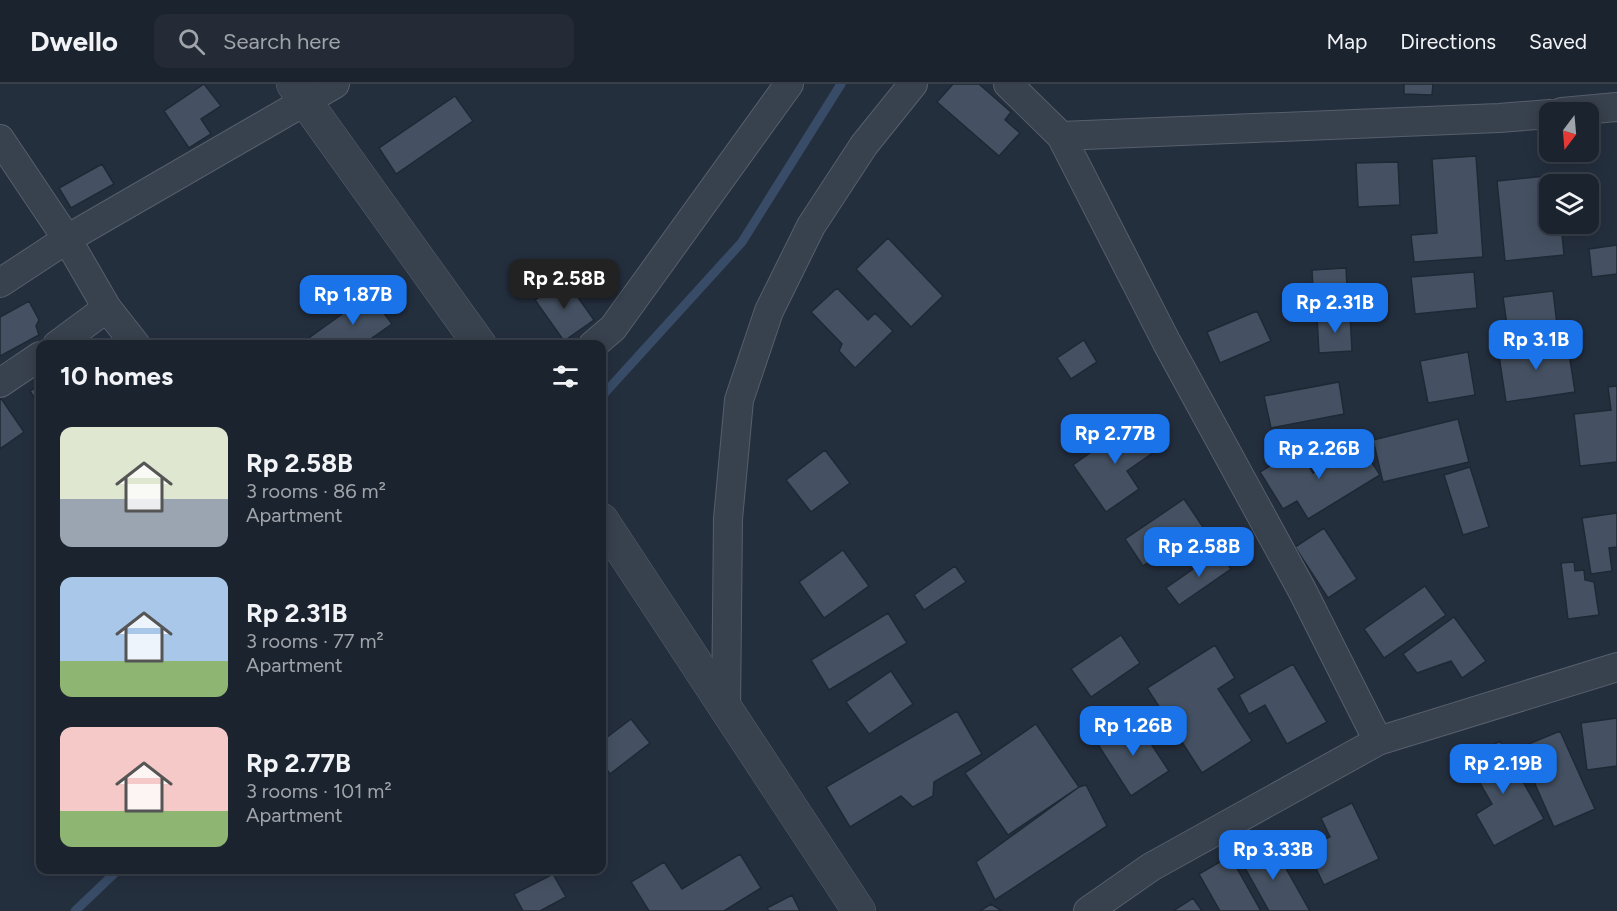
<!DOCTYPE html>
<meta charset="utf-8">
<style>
body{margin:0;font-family:Figtree,sans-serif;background:#242b36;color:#f1f3f6;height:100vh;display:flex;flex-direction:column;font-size:22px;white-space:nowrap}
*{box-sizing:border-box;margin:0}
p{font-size:20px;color:#a0a4aa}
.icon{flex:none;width:33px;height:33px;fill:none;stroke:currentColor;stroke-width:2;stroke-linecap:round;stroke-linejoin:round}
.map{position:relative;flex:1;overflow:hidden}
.drawer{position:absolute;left:36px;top:256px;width:570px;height:534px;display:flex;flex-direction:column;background:#1b232e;border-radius:12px;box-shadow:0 3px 15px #0003,0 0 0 2px #39404a}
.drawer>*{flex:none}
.needle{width:39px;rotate:196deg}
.controls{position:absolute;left:1539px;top:18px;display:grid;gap:12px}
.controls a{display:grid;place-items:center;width:60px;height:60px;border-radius:12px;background:#1b232e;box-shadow:0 3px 15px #0003,0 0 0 2px #39404a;font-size:30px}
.price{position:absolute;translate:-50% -51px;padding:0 14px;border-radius:12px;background:#1a73e8;color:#fff;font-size:20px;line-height:39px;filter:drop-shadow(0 2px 3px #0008)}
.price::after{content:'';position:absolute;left:50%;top:36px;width:18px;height:14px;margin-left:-9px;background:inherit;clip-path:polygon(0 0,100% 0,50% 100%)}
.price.current{background:#222;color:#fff}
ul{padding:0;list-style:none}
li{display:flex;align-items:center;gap:18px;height:150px;padding:0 24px}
li span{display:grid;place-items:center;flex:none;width:168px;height:120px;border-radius:12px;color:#555}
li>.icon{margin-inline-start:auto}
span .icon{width:72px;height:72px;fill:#fffc;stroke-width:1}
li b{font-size:26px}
h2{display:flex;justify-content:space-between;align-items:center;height:72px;padding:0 24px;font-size:26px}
header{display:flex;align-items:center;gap:36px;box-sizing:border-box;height:84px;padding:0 30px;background:#1b232e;border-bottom:2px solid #39404a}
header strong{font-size:28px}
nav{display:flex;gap:33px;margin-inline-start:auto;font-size:21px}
.search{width:420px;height:54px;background:#242b36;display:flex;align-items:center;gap:15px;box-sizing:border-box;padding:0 21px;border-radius:12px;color:#a0a4aa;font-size:22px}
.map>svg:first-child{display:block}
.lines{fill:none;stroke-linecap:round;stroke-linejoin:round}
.stream{stroke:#394c67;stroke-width:9}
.building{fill:#455162;stroke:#1f2835;stroke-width:1.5}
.minor-casing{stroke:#565f6c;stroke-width:30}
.tertiary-casing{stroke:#565f6c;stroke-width:34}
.minor{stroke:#38414e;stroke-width:28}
.tertiary{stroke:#38414e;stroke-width:33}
</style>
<header>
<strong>Dwello</strong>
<div class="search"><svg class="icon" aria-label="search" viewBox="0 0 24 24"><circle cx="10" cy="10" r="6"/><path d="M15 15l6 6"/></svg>Search here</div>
<nav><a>Map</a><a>Directions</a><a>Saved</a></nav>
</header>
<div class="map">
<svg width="1617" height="827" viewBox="0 0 1617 827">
<rect width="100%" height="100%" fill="#242f3e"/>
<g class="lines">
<!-- stream -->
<path class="stream" d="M602 312 742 158 841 0
M75 827 118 786"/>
</g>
<!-- building -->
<path class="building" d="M204 0 221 22 201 35 211 50 189 64 164 27Z
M953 0H979L1011 28 1005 36 1020 49 999 72 937 18Z
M1404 0H1433L1432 11 1404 10Z
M455 12 473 37 396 90 379 64Z
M1476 72 1483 173 1414 178 1411 151 1437 149 1432 75Z
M1398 78 1400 121 1358 123 1356 79Z
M102 80 114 100 71 124 59 104Z
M1555 91 1556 100H1550V140H1561L1564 171 1505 177 1497 97Z
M888 154 943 212 911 243 856 185Z
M1617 161V190L1592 193 1589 165Z
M1346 184 1348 221 1314 223 1312 186Z
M1474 188 1477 224 1415 230 1411 193Z
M565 195 594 236 564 257 535 216Z
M837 204 868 236 875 229 893 247 855 284 839 267 842 260 811 228Z
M1553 207 1558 249 1509 255 1503 213Z
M370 210 392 240 362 261H299Z
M29 217 39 236 36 242 39 251 0 272V233Z
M1257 227 1271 257 1220 279 1207 248Z
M1350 230 1352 267 1319 269 1317 232Z
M1084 256 1097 278 1071 295 1057 274Z
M1567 256 1575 308 1506 318 1498 265Z
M1468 268 1475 311 1428 319 1420 277Z
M1339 298 1344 330 1271 344 1264 312Z
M40 301V322L30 307Z
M1617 302V378L1580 382 1574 330 1611 326 1608 303Z
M0 313 24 348 0 365Z
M1458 335 1469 378 1383 398 1373 356Z
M1136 336 1157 366 1127 387 1139 405 1106 428 1073 381Z
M1360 360 1380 391 1308 435 1297 417 1283 425 1260 388 1298 365 1313 389Z
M825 366 850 399 811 428 786 396Z
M1470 383 1489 443 1463 451 1444 391Z
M1184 415 1203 443 1143 482 1125 455Z
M1617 429V463L1609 464 1612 487 1591 490 1582 434Z
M1324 444 1357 495 1328 514 1295 463Z
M843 466 869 502 824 534 799 498Z
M1219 467 1231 485 1179 521 1166 504Z
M1574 478 1575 487 1584 486 1585 496 1594 498 1599 531 1568 535 1561 479Z
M955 482 966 498 924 526 914 511Z
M1425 502 1446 531 1384 574 1364 545Z
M888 529 907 559 829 606 811 576Z
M1454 533 1486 577 1462 594 1451 577 1417 589 1403 570Z
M1121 551 1140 579 1091 613 1071 585Z
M1215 561 1235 594 1218 605 1252 657 1202 689 1147 604Z
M1293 580 1327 638 1287 660 1265 621 1249 630 1239 611Z
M891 587 913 620 869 650 846 618Z
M957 627 982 670 934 698 933 712 913 723 901 712 850 743 826 703Z
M1134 634 1169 687 1131 712 1097 659Z
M1617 634V682L1587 686 1581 639Z
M631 635 650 659 610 690 602 679V657Z
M1036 640 1079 703 1008 751 965 689Z
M1560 647 1595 725 1554 743 1519 664Z
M1500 657 1544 735 1494 762 1476 730 1492 720 1466 675Z
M1086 701 1107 742 995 816 976 778 1079 703Z
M1352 719 1379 775 1324 801 1306 764 1330 753 1321 734Z
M1271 758 1310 827H1269L1240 775Z
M740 770 761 804 724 827H649L631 798 664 778 682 805Z
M1230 772 1261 827H1220L1199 790Z
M553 790 566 813 540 827H523L514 810Z
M792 811 800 827H769L767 824Z
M1193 814 1202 827H1173Z
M991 820 1002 827H980Z"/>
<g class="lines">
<!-- minor casing -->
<g class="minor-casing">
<path id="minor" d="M1008 0 1061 52 1167 259 1303 508 1378 657
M1562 28 1617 23
M1061 52 1499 34 1550 30
M0 55 67 155 107 224 57 261
M0 199 67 155 335 0
M107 224 136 261
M593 261 613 244 789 0
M0 299 40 272
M726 625 728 435 739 316 769 227 811 142 864 61 913 0
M1088 827 1151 783 1378 657 1617 583"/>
</g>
<!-- tertiary casing -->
<g class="tertiary-casing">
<path id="tertiary" d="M293 0 480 261
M602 436 859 827"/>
</g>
<!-- minor -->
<use href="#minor" class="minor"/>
<!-- tertiary -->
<use href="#tertiary" class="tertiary"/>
</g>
</svg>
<div class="controls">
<a><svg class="needle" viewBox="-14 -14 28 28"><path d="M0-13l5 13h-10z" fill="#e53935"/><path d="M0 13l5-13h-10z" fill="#a0a4aa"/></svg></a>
<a><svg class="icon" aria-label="layers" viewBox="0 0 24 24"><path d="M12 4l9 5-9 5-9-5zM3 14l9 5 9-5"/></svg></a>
</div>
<b class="price current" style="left:564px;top:226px">Rp 2.58B</b>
<b class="price" style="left:353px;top:242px">Rp 1.87B</b>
<b class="price" style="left:1335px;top:250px">Rp 2.31B</b>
<b class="price" style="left:1536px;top:287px">Rp 3.1B</b>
<b class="price" style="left:1115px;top:381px">Rp 2.77B</b>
<b class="price" style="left:1319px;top:396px">Rp 2.26B</b>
<b class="price" style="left:1199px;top:494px">Rp 2.58B</b>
<b class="price" style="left:1133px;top:673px">Rp 1.26B</b>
<b class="price" style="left:1503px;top:711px">Rp 2.19B</b>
<b class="price" style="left:1273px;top:797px">Rp 3.33B</b>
<section class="drawer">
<h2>10 homes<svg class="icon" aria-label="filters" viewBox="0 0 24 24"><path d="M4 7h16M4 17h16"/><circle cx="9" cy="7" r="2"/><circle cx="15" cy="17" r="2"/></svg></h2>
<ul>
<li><span style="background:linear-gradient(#dfe7d0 60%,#9aa5b1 0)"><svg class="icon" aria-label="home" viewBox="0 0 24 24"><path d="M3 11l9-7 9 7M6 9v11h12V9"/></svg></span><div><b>Rp 2.58B</b><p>3 rooms · 86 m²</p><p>Apartment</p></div></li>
<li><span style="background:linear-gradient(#a9c7e8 70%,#8fb573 0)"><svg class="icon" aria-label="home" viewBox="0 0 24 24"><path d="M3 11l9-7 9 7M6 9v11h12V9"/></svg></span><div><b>Rp 2.31B</b><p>3 rooms · 77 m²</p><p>Apartment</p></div></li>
<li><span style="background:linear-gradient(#f6c9c9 70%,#8fb573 0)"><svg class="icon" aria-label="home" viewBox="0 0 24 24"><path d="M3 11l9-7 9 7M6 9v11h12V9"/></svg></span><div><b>Rp 2.77B</b><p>3 rooms · 101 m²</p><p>Apartment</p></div></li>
</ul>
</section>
</div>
